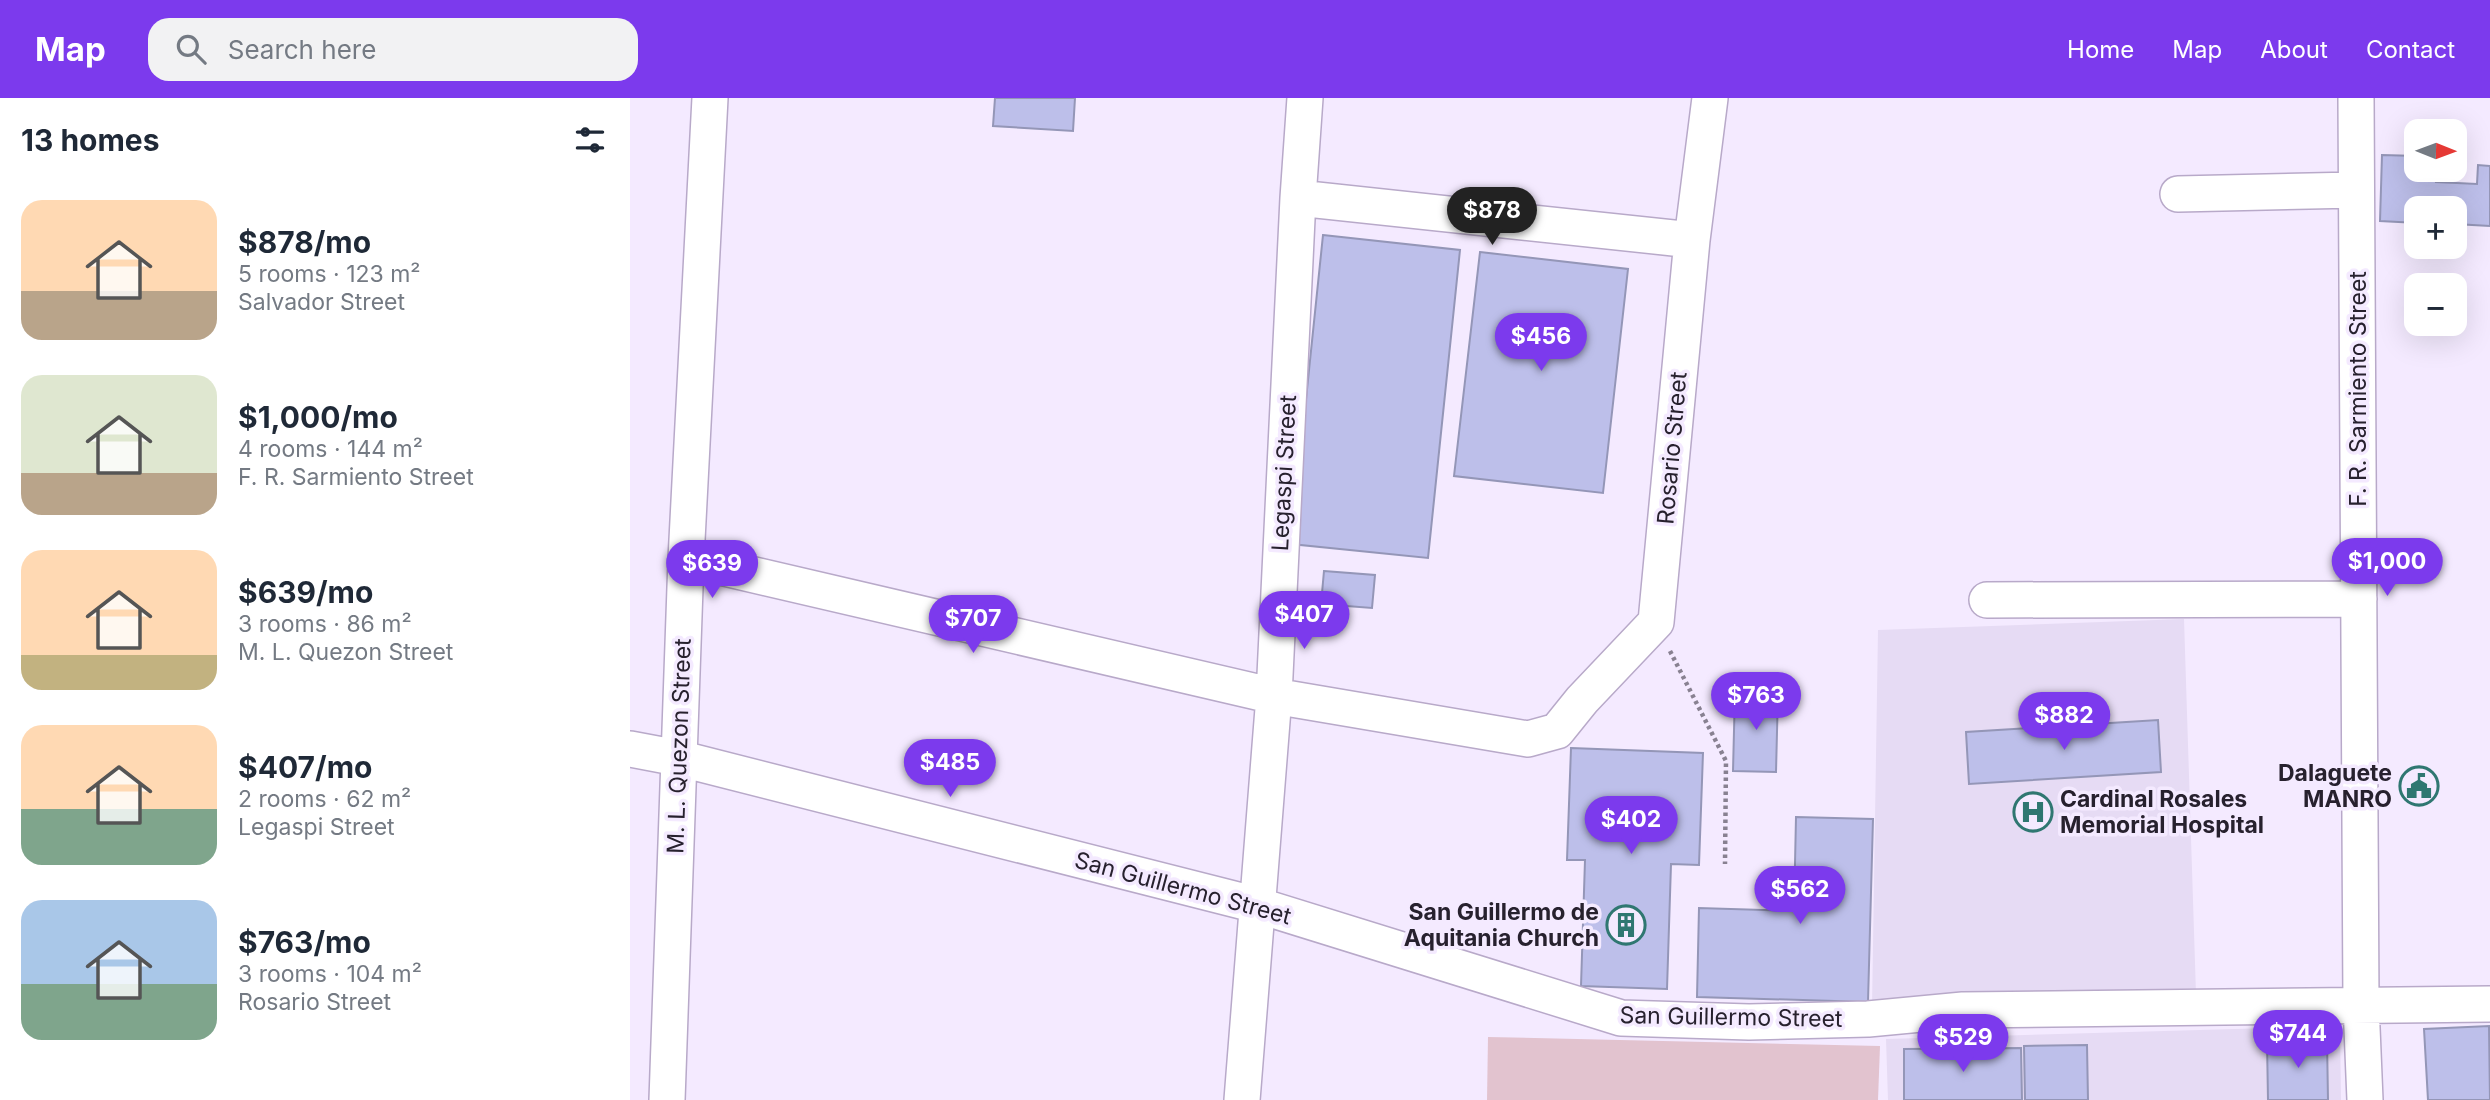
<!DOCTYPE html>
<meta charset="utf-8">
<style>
body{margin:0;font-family:Inter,sans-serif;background:#f2f2f3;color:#1f2937;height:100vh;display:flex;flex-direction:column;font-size:26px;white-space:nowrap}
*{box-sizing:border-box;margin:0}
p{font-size:23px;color:#747a83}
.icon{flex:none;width:38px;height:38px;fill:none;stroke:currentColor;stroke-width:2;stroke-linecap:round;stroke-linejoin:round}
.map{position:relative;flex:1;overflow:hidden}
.panel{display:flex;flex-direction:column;background:#fff;width:630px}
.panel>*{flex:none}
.needle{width:46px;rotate:91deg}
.fabs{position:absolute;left:1774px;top:21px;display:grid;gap:14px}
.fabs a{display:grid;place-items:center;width:63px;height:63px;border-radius:14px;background:#fff;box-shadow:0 7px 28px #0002;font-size:35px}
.price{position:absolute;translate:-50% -60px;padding:0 16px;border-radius:24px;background:#7c3aed;color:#fff;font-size:23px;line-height:46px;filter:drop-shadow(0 2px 4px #0008)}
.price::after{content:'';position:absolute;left:50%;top:42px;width:21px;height:16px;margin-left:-10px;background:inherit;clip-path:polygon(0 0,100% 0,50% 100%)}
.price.selected{background:#222;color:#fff}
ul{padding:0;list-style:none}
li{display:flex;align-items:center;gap:21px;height:175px;padding:0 21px}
li span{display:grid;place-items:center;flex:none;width:196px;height:140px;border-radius:21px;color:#555}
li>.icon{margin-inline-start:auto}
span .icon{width:84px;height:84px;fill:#fffc;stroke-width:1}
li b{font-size:30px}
h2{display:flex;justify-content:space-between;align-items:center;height:84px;padding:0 21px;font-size:30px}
header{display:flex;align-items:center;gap:42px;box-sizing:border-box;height:98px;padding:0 35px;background:#7c3aed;color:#fff}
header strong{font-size:33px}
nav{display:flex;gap:38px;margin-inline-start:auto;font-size:24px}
.search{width:490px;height:63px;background:#f2f2f3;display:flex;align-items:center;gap:18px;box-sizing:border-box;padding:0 24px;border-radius:21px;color:#747a83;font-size:26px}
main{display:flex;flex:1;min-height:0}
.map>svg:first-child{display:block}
.built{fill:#e6dbf4}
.green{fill:#e2c3cf}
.building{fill:#bdbfea;stroke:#9496b7;stroke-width:2}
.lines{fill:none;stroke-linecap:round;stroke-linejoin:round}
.minor-casing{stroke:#b8a9c9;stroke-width:38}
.path{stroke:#888191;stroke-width:4.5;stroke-dasharray:3.5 3.5;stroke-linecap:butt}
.minor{stroke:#fff;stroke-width:35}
.labels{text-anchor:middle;stroke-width:7;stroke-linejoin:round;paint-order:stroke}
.street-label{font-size:23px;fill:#27212e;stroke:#f4eaff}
.poi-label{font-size:23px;font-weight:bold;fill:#27212e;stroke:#f4eaff;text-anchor:end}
</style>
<header>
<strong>Map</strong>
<div class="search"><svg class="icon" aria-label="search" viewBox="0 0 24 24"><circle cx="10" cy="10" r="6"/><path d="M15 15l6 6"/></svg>Search here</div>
<nav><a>Home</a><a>Map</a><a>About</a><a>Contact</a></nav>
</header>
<main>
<section class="panel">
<h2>13 homes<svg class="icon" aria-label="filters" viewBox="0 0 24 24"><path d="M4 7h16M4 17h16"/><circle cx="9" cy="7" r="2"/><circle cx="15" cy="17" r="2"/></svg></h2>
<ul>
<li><span style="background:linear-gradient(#ffd9b3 65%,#b9a48a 0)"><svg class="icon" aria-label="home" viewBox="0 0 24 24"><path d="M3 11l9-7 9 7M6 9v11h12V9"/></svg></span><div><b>$878/mo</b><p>5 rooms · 123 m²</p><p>Salvador Street</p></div></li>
<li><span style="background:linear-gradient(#dfe7d0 70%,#b9a48a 0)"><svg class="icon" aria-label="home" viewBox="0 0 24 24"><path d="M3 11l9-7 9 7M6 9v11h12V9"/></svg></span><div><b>$1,000/mo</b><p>4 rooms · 144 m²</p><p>F. R. Sarmiento Street</p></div></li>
<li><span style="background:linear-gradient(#ffd9b3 75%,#c2b280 0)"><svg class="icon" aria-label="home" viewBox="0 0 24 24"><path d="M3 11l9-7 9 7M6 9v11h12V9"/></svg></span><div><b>$639/mo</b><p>3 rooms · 86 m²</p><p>M. L. Quezon Street</p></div></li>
<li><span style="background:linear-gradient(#ffd9b3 60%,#7fa58c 0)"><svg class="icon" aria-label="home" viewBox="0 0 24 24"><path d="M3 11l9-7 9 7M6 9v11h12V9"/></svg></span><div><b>$407/mo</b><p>2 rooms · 62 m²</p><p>Legaspi Street</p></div></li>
<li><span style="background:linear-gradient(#a9c7e8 60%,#7fa58c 0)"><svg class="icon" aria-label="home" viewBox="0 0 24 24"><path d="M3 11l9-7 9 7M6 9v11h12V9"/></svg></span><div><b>$763/mo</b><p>3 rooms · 104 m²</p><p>Rosario Street</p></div></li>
</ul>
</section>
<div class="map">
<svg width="1860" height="1002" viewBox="0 0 1860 1002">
<rect width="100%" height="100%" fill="#f4eaff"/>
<!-- built -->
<path class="built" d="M1554 521 1566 896 1242 910 1248 532Z
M1710 928 1711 1002H1258L1256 941Z"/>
<!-- green -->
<path class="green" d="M858 939 1250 948 1248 1002H857Z"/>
<!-- building -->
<path class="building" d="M365 0H445L443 33 363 28Z
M1752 57 1787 58V72H1807L1806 84 1847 86 1848 67 1860 68V128L1825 126V110H1787V125L1750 123Z
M693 137 830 152 798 460 661 446Z
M850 154 998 171 973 395 824 378Z
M694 473 745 477 742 510 691 506Z
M1105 593 1148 594 1146 674 1103 673Z
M1528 622 1531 674 1339 686 1336 634Z
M941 650 1073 655 1069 767 1041 766 1037 891 951 888 955 762H937Z
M1166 719 1243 721 1238 904 1067 899 1069 810 1164 813Z
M1859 928 1860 1002H1798L1794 931Z
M1697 942 1698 1002H1638L1637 944Z
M1457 947 1458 1002H1395L1394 948Z
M1391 950 1392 1002H1274V951Z"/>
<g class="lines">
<!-- minor casing -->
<g class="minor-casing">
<path id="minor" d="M1726 0 1731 906 1735 1002
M1548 96 1726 92
M668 100 1062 142
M56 461 644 598 898 641 927 633 952 602 1026 524 1062 142 1080 0
M1357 502 1729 501
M0 651 48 660 627 807 991 920 1119 924 1238 921 1333 912 1860 906
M37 1002 56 461 80 0
M612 1002 644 598 668 100 675 0"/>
</g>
<!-- path -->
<path class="path" d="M1040 553 1096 663 1095 766"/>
<!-- minor -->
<use href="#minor" class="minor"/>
</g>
<!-- icons -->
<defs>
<g id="civic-ring" transform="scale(2.0125)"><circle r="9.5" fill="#f4eaff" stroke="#2f7771" stroke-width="1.5"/><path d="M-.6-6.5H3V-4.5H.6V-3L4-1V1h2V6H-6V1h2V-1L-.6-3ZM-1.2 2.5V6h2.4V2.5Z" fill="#2f7771"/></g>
<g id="hospital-ring" transform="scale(2.0125)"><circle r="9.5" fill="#f4eaff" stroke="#2f7771" stroke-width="1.5"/><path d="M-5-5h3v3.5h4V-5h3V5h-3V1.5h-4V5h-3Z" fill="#2f7771"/></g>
<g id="building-ring" transform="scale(2.0125)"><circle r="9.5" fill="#f4eaff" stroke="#2f7771" stroke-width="1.5"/><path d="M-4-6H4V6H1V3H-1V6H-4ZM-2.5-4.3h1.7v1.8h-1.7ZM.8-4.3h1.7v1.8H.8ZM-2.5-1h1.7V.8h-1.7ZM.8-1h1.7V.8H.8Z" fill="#2f7771"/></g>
</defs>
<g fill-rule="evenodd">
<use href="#civic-ring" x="1789" y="688"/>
<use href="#hospital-ring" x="1403" y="714"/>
<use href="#building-ring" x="996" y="827"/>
</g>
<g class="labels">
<!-- street labels -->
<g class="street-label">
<text transform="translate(1728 291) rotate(-90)" y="8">F. R. Sarmiento Street</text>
<text transform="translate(1042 350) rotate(-85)" y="8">Rosario Street</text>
<text transform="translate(654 375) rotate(-87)" y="8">Legaspi Street</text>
<text transform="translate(49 648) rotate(-88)" y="8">M. L. Quezon Street</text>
<text transform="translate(553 790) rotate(15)" y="8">San Guillermo Street</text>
<text transform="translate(1101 919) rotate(1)" y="8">San Guillermo Street</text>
</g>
<!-- poi labels -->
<g class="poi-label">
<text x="1762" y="683">Dalaguete<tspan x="1762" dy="26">MANRO</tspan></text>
<text x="1430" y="709" text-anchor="start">Cardinal Rosales<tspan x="1430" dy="26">Memorial Hospital</tspan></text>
<text x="969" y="822">San Guillermo de<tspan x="969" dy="26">Aquitania Church</tspan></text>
</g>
</g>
</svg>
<div class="fabs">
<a><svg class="needle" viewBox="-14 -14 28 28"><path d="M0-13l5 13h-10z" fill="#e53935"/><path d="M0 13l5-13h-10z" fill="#747a83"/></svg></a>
<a>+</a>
<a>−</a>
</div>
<b class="price selected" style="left:862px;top:149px">$878</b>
<b class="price" style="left:911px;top:275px">$456</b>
<b class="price" style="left:1757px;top:500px">$1,000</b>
<b class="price" style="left:82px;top:502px">$639</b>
<b class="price" style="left:674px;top:553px">$407</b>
<b class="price" style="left:343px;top:557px">$707</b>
<b class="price" style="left:1126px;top:634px">$763</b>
<b class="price" style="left:1434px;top:654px">$882</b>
<b class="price" style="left:320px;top:701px">$485</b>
<b class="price" style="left:1001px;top:758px">$402</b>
<b class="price" style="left:1170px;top:828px">$562</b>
<b class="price" style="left:1668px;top:972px">$744</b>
<b class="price" style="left:1333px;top:976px">$529</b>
</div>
</main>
